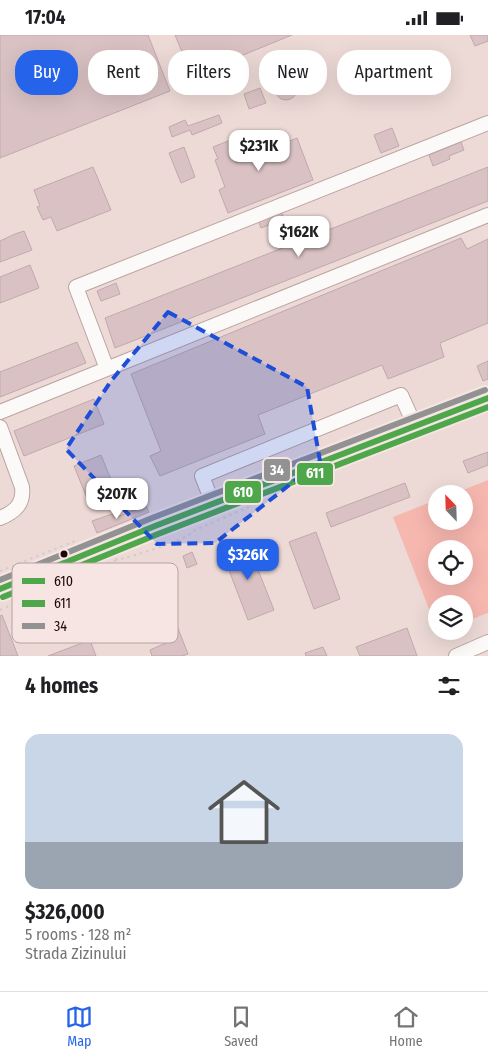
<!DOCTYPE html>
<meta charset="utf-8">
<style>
body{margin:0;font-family:"Fira Sans Condensed",sans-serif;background:#f2f2f2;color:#202124;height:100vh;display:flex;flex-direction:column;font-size:19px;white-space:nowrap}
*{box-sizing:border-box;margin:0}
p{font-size:16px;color:#757577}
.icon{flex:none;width:28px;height:28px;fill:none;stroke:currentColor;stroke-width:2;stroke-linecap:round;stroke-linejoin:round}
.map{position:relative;height:621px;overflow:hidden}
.drawer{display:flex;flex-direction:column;background:#fff;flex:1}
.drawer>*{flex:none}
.top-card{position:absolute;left:15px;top:15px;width:459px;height:45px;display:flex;gap:10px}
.needle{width:32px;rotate:337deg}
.tools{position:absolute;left:428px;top:450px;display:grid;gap:10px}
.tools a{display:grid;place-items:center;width:45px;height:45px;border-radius:50%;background:#fff;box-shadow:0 5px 20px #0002;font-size:25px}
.price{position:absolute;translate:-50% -42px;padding:0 11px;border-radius:10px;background:#fff;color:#222;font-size:16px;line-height:32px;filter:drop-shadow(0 1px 2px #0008)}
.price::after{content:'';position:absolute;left:50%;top:30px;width:15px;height:11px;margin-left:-8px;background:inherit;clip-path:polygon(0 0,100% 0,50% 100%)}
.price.active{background:#2563eb;color:#fff}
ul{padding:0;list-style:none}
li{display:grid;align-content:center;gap:10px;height:265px;padding:0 25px}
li+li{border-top:1px solid #e0e0e0}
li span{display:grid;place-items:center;height:155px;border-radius:15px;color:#555}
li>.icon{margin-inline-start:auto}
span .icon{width:90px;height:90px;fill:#fffc;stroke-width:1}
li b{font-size:21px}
h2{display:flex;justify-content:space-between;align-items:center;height:60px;padding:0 25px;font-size:21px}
.chip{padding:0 18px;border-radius:20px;background:#fff;box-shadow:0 5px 20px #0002;font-size:18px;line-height:45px}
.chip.active{background:#2563eb;color:#fff}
.status{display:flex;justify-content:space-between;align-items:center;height:35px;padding:0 25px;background:#fff;direction:ltr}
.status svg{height:14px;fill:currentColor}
.dock{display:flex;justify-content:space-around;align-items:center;height:70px;border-top:1px solid #e0e0e0;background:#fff;font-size:14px;color:#757577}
.dock a{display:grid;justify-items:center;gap:2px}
.dock .active{color:#2563eb}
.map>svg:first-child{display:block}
.green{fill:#f6b7af;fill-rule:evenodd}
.building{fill:#dac2c4;stroke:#bfa9aa}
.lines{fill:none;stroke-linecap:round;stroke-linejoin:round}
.minor-casing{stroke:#baa4a1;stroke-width:16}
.major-casing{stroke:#baa4a1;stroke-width:20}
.path{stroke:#d3cccc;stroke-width:2;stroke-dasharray:2.5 4;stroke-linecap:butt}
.minor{stroke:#fcf9f9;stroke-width:14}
.major{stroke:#fcf9f9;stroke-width:18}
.bus-1-casing{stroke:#f6e5e3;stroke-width:10}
.bus-2-casing{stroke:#f6e5e3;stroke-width:10}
.bus-3-casing{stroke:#f6e5e3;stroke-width:10}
.bus-1{stroke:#4ea74b;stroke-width:6}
.bus-2{stroke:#4ea74b;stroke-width:6}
.bus-3{stroke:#929293;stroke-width:6}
.marked{fill:#1d4ed8;fill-opacity:0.2;stroke:#1d4ed8;stroke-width:4;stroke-dasharray:10 6;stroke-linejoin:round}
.bus-dot{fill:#200604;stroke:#f6e5e3;stroke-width:2}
.key{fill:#f6e5e3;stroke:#b6a2a0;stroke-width:1}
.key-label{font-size:14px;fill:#200604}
.line-badge{stroke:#f6e5e3;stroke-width:2}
.badge-label{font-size:14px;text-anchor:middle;font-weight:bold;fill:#fff}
</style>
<div class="status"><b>17:04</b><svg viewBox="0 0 49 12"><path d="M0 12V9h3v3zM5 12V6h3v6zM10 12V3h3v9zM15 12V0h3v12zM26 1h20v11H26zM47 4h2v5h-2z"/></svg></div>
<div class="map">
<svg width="488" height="621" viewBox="0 0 488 621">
<rect width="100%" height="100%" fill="#eddad7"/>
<!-- green -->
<path class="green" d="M488 445V578L464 587V569H436V592L393 482 436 465V486H464V459H453ZM436 514H464V541H436Z"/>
<!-- building -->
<path class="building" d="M0 0H148L170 56 0 123Z
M175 0H292L192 41Z
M470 0H488V6L475 11Z
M437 37 442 49 426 53 422 45 428 43V41Z
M275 54a11 11 0 1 1 22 0a11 11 0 1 1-22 0Z
M260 53 266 68 249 74 244 59Z
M219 80 222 88 192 100 190 95 172 102 169 92 185 85 188 91Z
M392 93 399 111 381 118 374 100Z
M248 98 252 110 232 118 236 128 297 103 313 145 228 178 219 155 225 152 215 125 218 124 213 112Z
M461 107 464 115 449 121 450 124 433 131 429 120Z
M184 112 195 142 181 148 169 118Z
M93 132 111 175 57 196 51 182 43 185 37 172 40 171 34 155Z
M488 132V166L115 313 105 283Z
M281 176 284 184 261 193 258 185Z
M24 196 32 215 0 227V206L15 199Z
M461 203 467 214 488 204V288L440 308 444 322 388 344 382 330 258 380 265 399 160 441 150 421 161 416 131 339Z
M30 230 39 253 0 268V242Z
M116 248 120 259 101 266 97 256Z
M77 307 86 328 0 362V337Z
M488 326V344L483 346 477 331Z
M94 364 104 389 24 421 14 396Z
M488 417V430L468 438 463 426Z
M101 420 118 462 91 473 74 431Z
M405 448 410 462 331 492 326 478Z
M146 471 149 477 97 498 92 486 112 479 114 483Z
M316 497 340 564 314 574 289 507Z
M247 507 274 575 248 585 222 517Z
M192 517 197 529 187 533 183 521Z
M163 555 188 619 182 621H152L150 615 166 608 153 575 123 586 117 572Z
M2 580 18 621H0V581Z
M407 593 417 621H360L356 612Z
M90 605 96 621H48Z
M323 612 327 621H306L305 618Z"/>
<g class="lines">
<!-- minor casing -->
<g class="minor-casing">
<path id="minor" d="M107 334 76 252 488 88
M0 377 488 180
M0 392 22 452C24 469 15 477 0 483
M213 469 202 441 401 360 415 391
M456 621 488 607"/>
</g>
<!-- major casing -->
<g class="major-casing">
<path id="major" d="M0 554 155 491 488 363"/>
</g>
<!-- path -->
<path class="path" d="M116 523 117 525C133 521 186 506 195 495L249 472
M0 536 75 506
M0 575 117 525"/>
<!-- minor -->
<use href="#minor" class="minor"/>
<!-- major -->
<use href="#major" class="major"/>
<!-- bus-1 casing -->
<g class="bus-1-casing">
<path id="bus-1" d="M0 554 155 491 488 363"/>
</g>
<!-- bus-2 casing -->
<g class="bus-2-casing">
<path id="bus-2" d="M3 562 158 499 488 372"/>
</g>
<!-- bus-3 casing -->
<g class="bus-3-casing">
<path id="bus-3" d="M0 545 152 483 485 355"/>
</g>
<!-- bus-1 -->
<use href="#bus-1" class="bus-1"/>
<!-- bus-2 -->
<use href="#bus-2" class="bus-2"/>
<!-- bus-3 -->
<use href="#bus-3" class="bus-3"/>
</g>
<!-- marked area -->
<path class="marked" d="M168 277 307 352 320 426 215 508 157 509 66 414 111 346Z"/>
<!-- markers -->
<circle class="bus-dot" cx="64" cy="519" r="4.5"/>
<!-- legend -->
<rect x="12" y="528" width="166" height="80" rx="8" class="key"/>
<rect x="22" y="543" width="23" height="6" fill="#4ea74b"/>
<rect x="22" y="565" width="23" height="7" fill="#4ea74b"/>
<rect x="22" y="588" width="23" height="6" fill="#929293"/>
<g class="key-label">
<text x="54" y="551">610</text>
<text x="54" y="573">611</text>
<text x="54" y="596">34</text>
</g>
<g class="line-badge">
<rect x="263" y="423" width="28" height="24" rx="5" fill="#929293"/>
<rect x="296" y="427" width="38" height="24" rx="5" fill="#4ea74b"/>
<rect x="224" y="445" width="38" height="24" rx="5" fill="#4ea74b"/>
</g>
<g class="badge-label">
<text x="277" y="440">34</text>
<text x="315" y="443">611</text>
<text x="243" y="462">610</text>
</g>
</svg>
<div class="tools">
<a><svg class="needle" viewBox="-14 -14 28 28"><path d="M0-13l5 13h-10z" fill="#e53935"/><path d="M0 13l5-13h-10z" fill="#757577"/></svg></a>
<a><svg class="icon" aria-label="locate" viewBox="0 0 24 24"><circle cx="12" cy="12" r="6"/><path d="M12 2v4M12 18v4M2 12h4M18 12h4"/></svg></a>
<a><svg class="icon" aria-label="layers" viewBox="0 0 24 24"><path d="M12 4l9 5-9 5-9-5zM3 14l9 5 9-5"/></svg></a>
</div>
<b class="price" style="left:259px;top:137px">$231K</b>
<b class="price" style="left:299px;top:223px">$162K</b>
<b class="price" style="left:117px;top:485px">$207K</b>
<b class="price active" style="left:248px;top:546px">$326K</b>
<div class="top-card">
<a class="chip active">Buy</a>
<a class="chip">Rent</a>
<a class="chip">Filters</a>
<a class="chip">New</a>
<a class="chip">Apartment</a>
</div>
</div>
<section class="drawer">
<h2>4 homes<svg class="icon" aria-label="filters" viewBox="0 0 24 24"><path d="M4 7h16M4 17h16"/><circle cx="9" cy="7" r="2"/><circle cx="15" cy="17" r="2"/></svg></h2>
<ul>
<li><span style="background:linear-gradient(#c9d6e8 70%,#9aa5b1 0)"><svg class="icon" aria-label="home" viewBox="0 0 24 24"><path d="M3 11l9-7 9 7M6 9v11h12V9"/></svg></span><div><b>$326,000</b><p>5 rooms · 128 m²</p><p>Strada Zizinului</p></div></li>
</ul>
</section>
<nav class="dock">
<a class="active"><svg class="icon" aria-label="map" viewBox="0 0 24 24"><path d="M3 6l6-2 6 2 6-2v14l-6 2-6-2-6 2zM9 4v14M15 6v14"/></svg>Map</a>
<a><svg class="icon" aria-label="saved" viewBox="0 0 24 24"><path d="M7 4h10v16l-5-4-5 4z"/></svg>Saved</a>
<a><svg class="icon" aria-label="home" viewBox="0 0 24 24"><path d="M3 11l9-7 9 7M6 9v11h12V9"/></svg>Home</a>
</nav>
